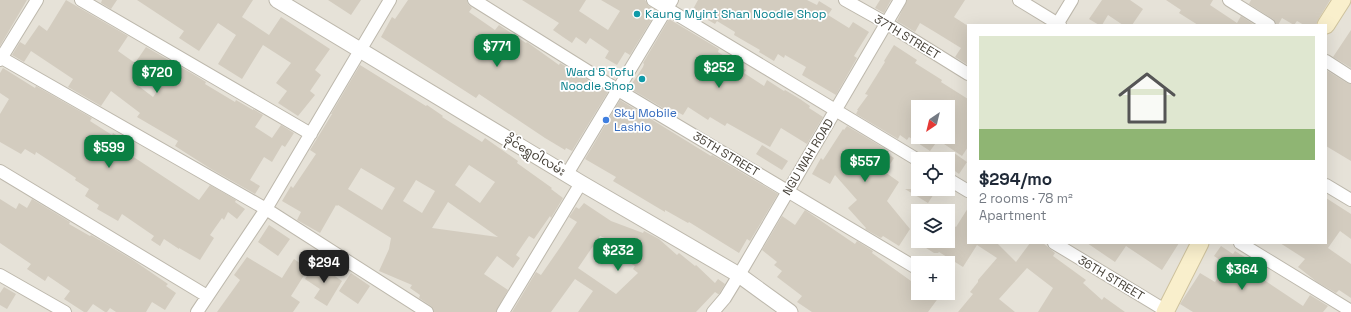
<!DOCTYPE html>
<meta charset="utf-8">
<style>
body{margin:0;font-family:"Space Grotesk","Noto Sans Myanmar",sans-serif;background:#f2f2f3;color:#1f2937;height:100vh;display:flex;flex-direction:column;font-size:15px;white-space:nowrap}
*{box-sizing:border-box;margin:0}
p{font-size:13px;color:#747a83}
.icon{flex:none;width:22px;height:22px;fill:none;stroke:currentColor;stroke-width:2;stroke-linecap:round;stroke-linejoin:round}
.map{position:relative;flex:1;overflow:hidden}
.details{position:absolute;left:967px;top:24px;width:360px;height:220px;display:flex;flex-direction:column;background:#fff;border-radius:0px;box-shadow:0 4px 16px #0002}
.details>*{flex:none}
.needle{width:26px;rotate:215deg}
.fabs{position:absolute;left:911px;top:100px;display:grid;gap:8px}
.fabs a{display:grid;place-items:center;width:44px;height:44px;border-radius:0px;background:#fff;box-shadow:0 4px 16px #0002;font-size:20px}
.price{position:absolute;translate:-50% -34px;padding:0 9px;border-radius:8px;background:#0b8043;color:#fff;font-size:13px;line-height:26px;filter:drop-shadow(0 1px 2px #0008)}
.price::after{content:'';position:absolute;left:50%;top:24px;width:12px;height:9px;margin-left:-6px;background:inherit;clip-path:polygon(0 0,100% 0,50% 100%)}
.price.selected{background:#222;color:#fff}
ul{padding:0;list-style:none}
li{display:grid;align-content:center;gap:8px;height:212px;padding:0 12px}
li+li{border-top:1px solid #e0e1e3}
li span{display:grid;place-items:center;height:124px;border-radius:0px;color:#555}
li>.icon{margin-inline-start:auto}
span .icon{width:72px;height:72px;fill:#fffc;stroke-width:1}
li b{font-size:17px}
.map>svg:first-child{display:block}
.residential{fill:#e6e2d8;fill-rule:evenodd}
.building{fill:#d3ccbf;fill-rule:evenodd}
.lines{fill:none;stroke-linecap:round;stroke-linejoin:round}
.minor-casing{stroke:#bdb8ac;stroke-width:14}
.tertiary-casing{stroke:#bdb8ac;stroke-width:17}
.secondary-casing{stroke:#cec29d;stroke-width:19}
.minor{stroke:#fff;stroke-width:12}
.tertiary{stroke:#fff;stroke-width:15}
.secondary{stroke:#f9efcc;stroke-width:17}
.culture-dot{fill:#0f9aa8;stroke:#fff;stroke-width:1.5}
.shop-dot{fill:#3f7fe0;stroke:#fff;stroke-width:1.5}
.labels{text-anchor:middle;stroke-width:3.5;stroke-linejoin:round;paint-order:stroke}
.culture-label{font-size:12px;fill:#0d838f;stroke:#fff;text-anchor:start}
.street-label{font-size:12px;fill:#464138;stroke:#fff}
.shop-label{font-size:12px;fill:#366cbe;stroke:#fff;text-anchor:start}
</style>
<div class="map">
<svg width="1351" height="312" viewBox="0 0 1351 312">
<rect width="100%" height="100%" fill="#f3f0e9"/>
<!-- residential -->
<path class="residential" d="M0 0H1351V312H0ZM968 25H1326V243H968ZM918 107H948V137H918ZM918 159H948V189H918ZM918 211H948V241H918ZM918 263H948V293H918Z"/>
<!-- building -->
<path class="building" d="M0 0H27L0 46Z
M66 0 128 36 118 51 135 63 146 47 198 77 206 82 205 84 235 102 236 100 253 110V109L263 115 255 127 272 138 281 125 294 133 285 147 282 145 272 162 264 157 250 180 260 186 255 194 211 169 175 146 178 141 137 117 140 113 111 91 101 106 68 87 73 79 31 51 24 62 12 55 20 42 25 45 39 25 47 31ZM147 67 165 80 153 97 136 84Z
M102 0H117L111 9 101 3Z
M137 0H253L242 17 269 35 281 17 330 49 315 70 321 75 310 91 315 95 298 116 278 103 287 91 276 83 291 63 263 45 242 79 218 64 236 35 218 23 199 51 179 38 184 31Z
M328 0H361L351 15Z
M408 0H467L468 4 472 8 469 12 495 30 499 25 526 43 527 42 559 65 560 63 608 92 572 151 566 148 565 150 545 138 479 94 476 98 381 37 392 17 395 19Z
M522 0H586L579 11 608 30 620 11 601 0H645L649 6 657 11 630 55 625 52 617 65 605 58 609 51 590 38 586 44 576 37 572 43 563 37 553 30 559 23Z
M698 0H807L817 5 819 1 832 9 828 15 849 28 853 22 869 32 854 56 857 58 836 95 802 75 806 67 785 55 784 58 778 54 774 61 759 52 760 50 734 35 735 32 717 21 715 24 692 11Z
M880 0H891L884 13 875 8Z
M907 0H965L954 17 968 26V65L955 57 961 48 935 32 920 23 915 32 897 21Z
M1102 0H1130L1143 9 1132 25H1123L1108 15 1102 25H1099L1089 19Z
M1166 0H1213L1210 5 1237 23 1241 16 1255 25H1198L1179 13 1181 10Z
M1251 0H1330L1318 20 1316 25H1304L1297 21 1294 25 1282 18 1278 25H1276L1273 19 1249 4Z
M669 19 719 49 718 52 746 70 744 73 764 86 767 80 784 91 785 90 800 99 810 106 809 108 823 117 807 144 781 128 770 147 727 123 725 126 710 117 708 120 688 107 683 115 670 108 668 111 629 88 643 67 644 64 643 63Z
M1351 30V68L1333 57Z
M894 45 917 60 915 63 942 80 941 82 968 99V147L962 156 938 140 930 151 909 137 907 140 900 135 898 139 856 114 858 110H857L868 95 865 94 885 62 884 61ZM918 102 926 107H948V120L952 123 948 130V137H918Z
M360 65 426 106 427 105 443 116 442 117 482 142 485 138 518 161 517 163 552 188 551 189 563 198 551 218 550 216 534 239 529 236 516 255 520 258 513 268 497 256 484 274 508 290 496 312H434L431 306 419 298 420 295 410 288 412 285 379 271 389 249 391 238 338 205 337 206 336 205 320 233 297 220 301 212 282 201 291 186 293 188 316 154 310 150 332 114H331ZM469 165 495 182 480 203 455 185ZM361 168 395 188 382 210 348 189ZM416 180 435 191 422 213 403 201ZM448 202 498 237 432 228Z
M3 68 35 88 36 86 92 118 90 121 112 135 113 133 134 146 129 154 199 200 210 185 236 200 235 202 245 209 237 219 228 212 224 220 222 218 210 235 214 238 200 260 179 248V249L164 239 160 246 151 240 154 236 122 214 118 221 97 209 99 205 85 196 89 189 75 180 76 178 64 170 36 152 35 155 25 149 21 154 0 142V114L9 99 0 93V73Z
M1326 70 1347 83 1351 84V161L1326 146Z
M620 100 711 156 712 155 778 194 750 241 747 239 739 253 689 222 688 223 665 210V212L613 181 616 177 585 159Z
M847 126 889 151 888 154 894 158 885 172 899 182 887 201 910 229 899 246 883 236 881 238 865 229 866 228 848 208 857 200 835 175 830 184 812 174 821 158 823 160 843 129 844 130Z
M762 145 788 161 782 170 756 154Z
M954 153 967 162 959 174 948 166V163Z
M905 189H937L928 203Z
M1326 198 1351 214V239L1340 231 1328 248 1351 264V298L1339 290 1336 293 1317 282 1298 267 1305 259 1280 243H1326Z
M0 199 16 209 19 203 27 208 32 199 70 222 69 224 90 236 91 235 133 260 168 284 166 286 176 293 165 310 152 302 146 312H116L110 308 107 312H105L93 304 87 312H84L64 299 70 291 48 276 45 281 27 269 31 264 0 243Z
M584 203 611 221 643 233 644 231 659 239 677 255 679 253 695 266 696 265 715 283 718 279 725 284 719 294H718L715 292 696 312H578L593 291 575 279 551 312H512L536 272 541 275 559 249 577 222 569 217 576 207 579 209ZM600 236 619 244 613 254 635 266 633 269 638 273 616 294 578 268Z
M968 208V243H997L1016 262 1030 243H1043L1055 253 1053 256 1086 280 1083 283 1102 300 1104 297 1125 312H1038L1053 288 1027 268 999 299 1015 312H958L973 294 970 292 978 282V280L997 258 977 245 963 267 939 252 938 253H934L915 241H948V222L956 227Z
M805 210 855 244 857 241 873 251 872 253 911 281 915 276H918V293H942L928 312H812L797 302 802 296 777 277 782 271 774 265 777 262 762 250 782 216 795 225Z
M269 225 290 239 278 256 258 242Z
M1087 243H1179L1162 270 1126 246 1115 262Z
M1221 246 1233 254 1235 251 1248 259 1247 261 1261 270 1258 276 1303 306 1310 295 1328 306 1323 312H1193L1180 304 1200 273 1215 282 1226 264 1214 256Z
M247 257 282 278 294 259 308 269 291 296 300 302 293 312H217L240 280 234 275Z
M316 263 342 281 327 306 314 298 320 289 305 279Z
M351 273 370 286 358 304 339 291Z
M4 287 16 294 7 309 0 305V293Z"/>
<g class="lines">
<!-- minor casing -->
<g class="minor-casing">
<path id="minor" d="M81 0 311 134
M474 0 618 90 918 269
M653 0 918 160
M845 0 886 23 968 74
M1019 0 1060 25
M1229 0 1269 25
M1058 23 1072 0
M0 57 266 209 427 312
M0 60 37 0
M1326 61 1351 77
M0 171 207 296
M567 174 672 0
M948 179 968 191
M1326 185 1351 200
M1054 243 1168 312
M1240 243 1351 311
M0 275 65 312
M197 312 266 209 390 0
M503 312 581 183
M713 312 725 298 739 275 900 0"/>
</g>
<!-- tertiary casing -->
<g class="tertiary-casing">
<path id="tertiary" d="M277 0 581 183 739 275 790 312"/>
</g>
<!-- secondary casing -->
<g class="secondary-casing">
<path id="secondary" d="M1326 25 1342 0
M1165 312 1200 243"/>
</g>
<!-- minor -->
<use href="#minor" class="minor"/>
<!-- tertiary -->
<use href="#tertiary" class="tertiary"/>
<!-- secondary -->
<use href="#secondary" class="secondary"/>
</g>
<!-- markers -->
<g class="culture-dot">
<circle cx="637" cy="14" r="4"/>
<circle cx="642" cy="79" r="4"/>
</g>
<circle class="shop-dot" cx="606" cy="120" r="4"/>
<g class="labels">
<!-- culture labels -->
<g class="culture-label">
<text x="645" y="18">Kaung Myint Shan Noodle Shop</text>
<text x="634" y="76" text-anchor="end">Ward 5 Tofu<tspan x="634" dy="14">Noodle Shop</tspan></text>
</g>
<!-- street labels -->
<g class="street-label">
<text transform="translate(907 37) rotate(31)" y="4">37TH STREET</text>
<text transform="translate(726 154) rotate(31)" y="4">35TH STREET</text>
<text transform="translate(535 155) rotate(31)" y="4">ခိုင်ရွှေဝါလမ်း</text>
<text transform="translate(808 157) rotate(-59)" y="4">NGU WAH ROAD</text>
<text transform="translate(1111 278) rotate(31)" y="4">36TH STREET</text>
</g>
<!-- shop labels -->
<g class="shop-label">
<text x="614" y="117">Sky Mobile<tspan x="614" dy="14">Lashio</tspan></text>
</g>
</g>
</svg>
<div class="fabs">
<a><svg class="needle" viewBox="-14 -14 28 28"><path d="M0-13l5 13h-10z" fill="#e53935"/><path d="M0 13l5-13h-10z" fill="#747a83"/></svg></a>
<a><svg class="icon" aria-label="locate" viewBox="0 0 24 24"><circle cx="12" cy="12" r="6"/><path d="M12 2v4M12 18v4M2 12h4M18 12h4"/></svg></a>
<a><svg class="icon" aria-label="layers" viewBox="0 0 24 24"><path d="M12 4l9 5-9 5-9-5zM3 14l9 5 9-5"/></svg></a>
<a>+</a>
</div>
<b class="price" style="left:497px;top:68px">$771</b>
<b class="price" style="left:719px;top:89px">$252</b>
<b class="price" style="left:157px;top:94px">$720</b>
<b class="price" style="left:109px;top:169px">$599</b>
<b class="price" style="left:865px;top:183px">$557</b>
<b class="price" style="left:618px;top:272px">$232</b>
<b class="price selected" style="left:324px;top:284px">$294</b>
<b class="price" style="left:1242px;top:291px">$364</b>
<section class="details">
<ul>
<li><span style="background:linear-gradient(#dfe7d0 75%,#8fb573 0)"><svg class="icon" aria-label="home" viewBox="0 0 24 24"><path d="M3 11l9-7 9 7M6 9v11h12V9"/></svg></span><div><b>$294/mo</b><p>2 rooms · 78 m²</p><p>Apartment</p></div></li>
</ul>
</section>
</div>
